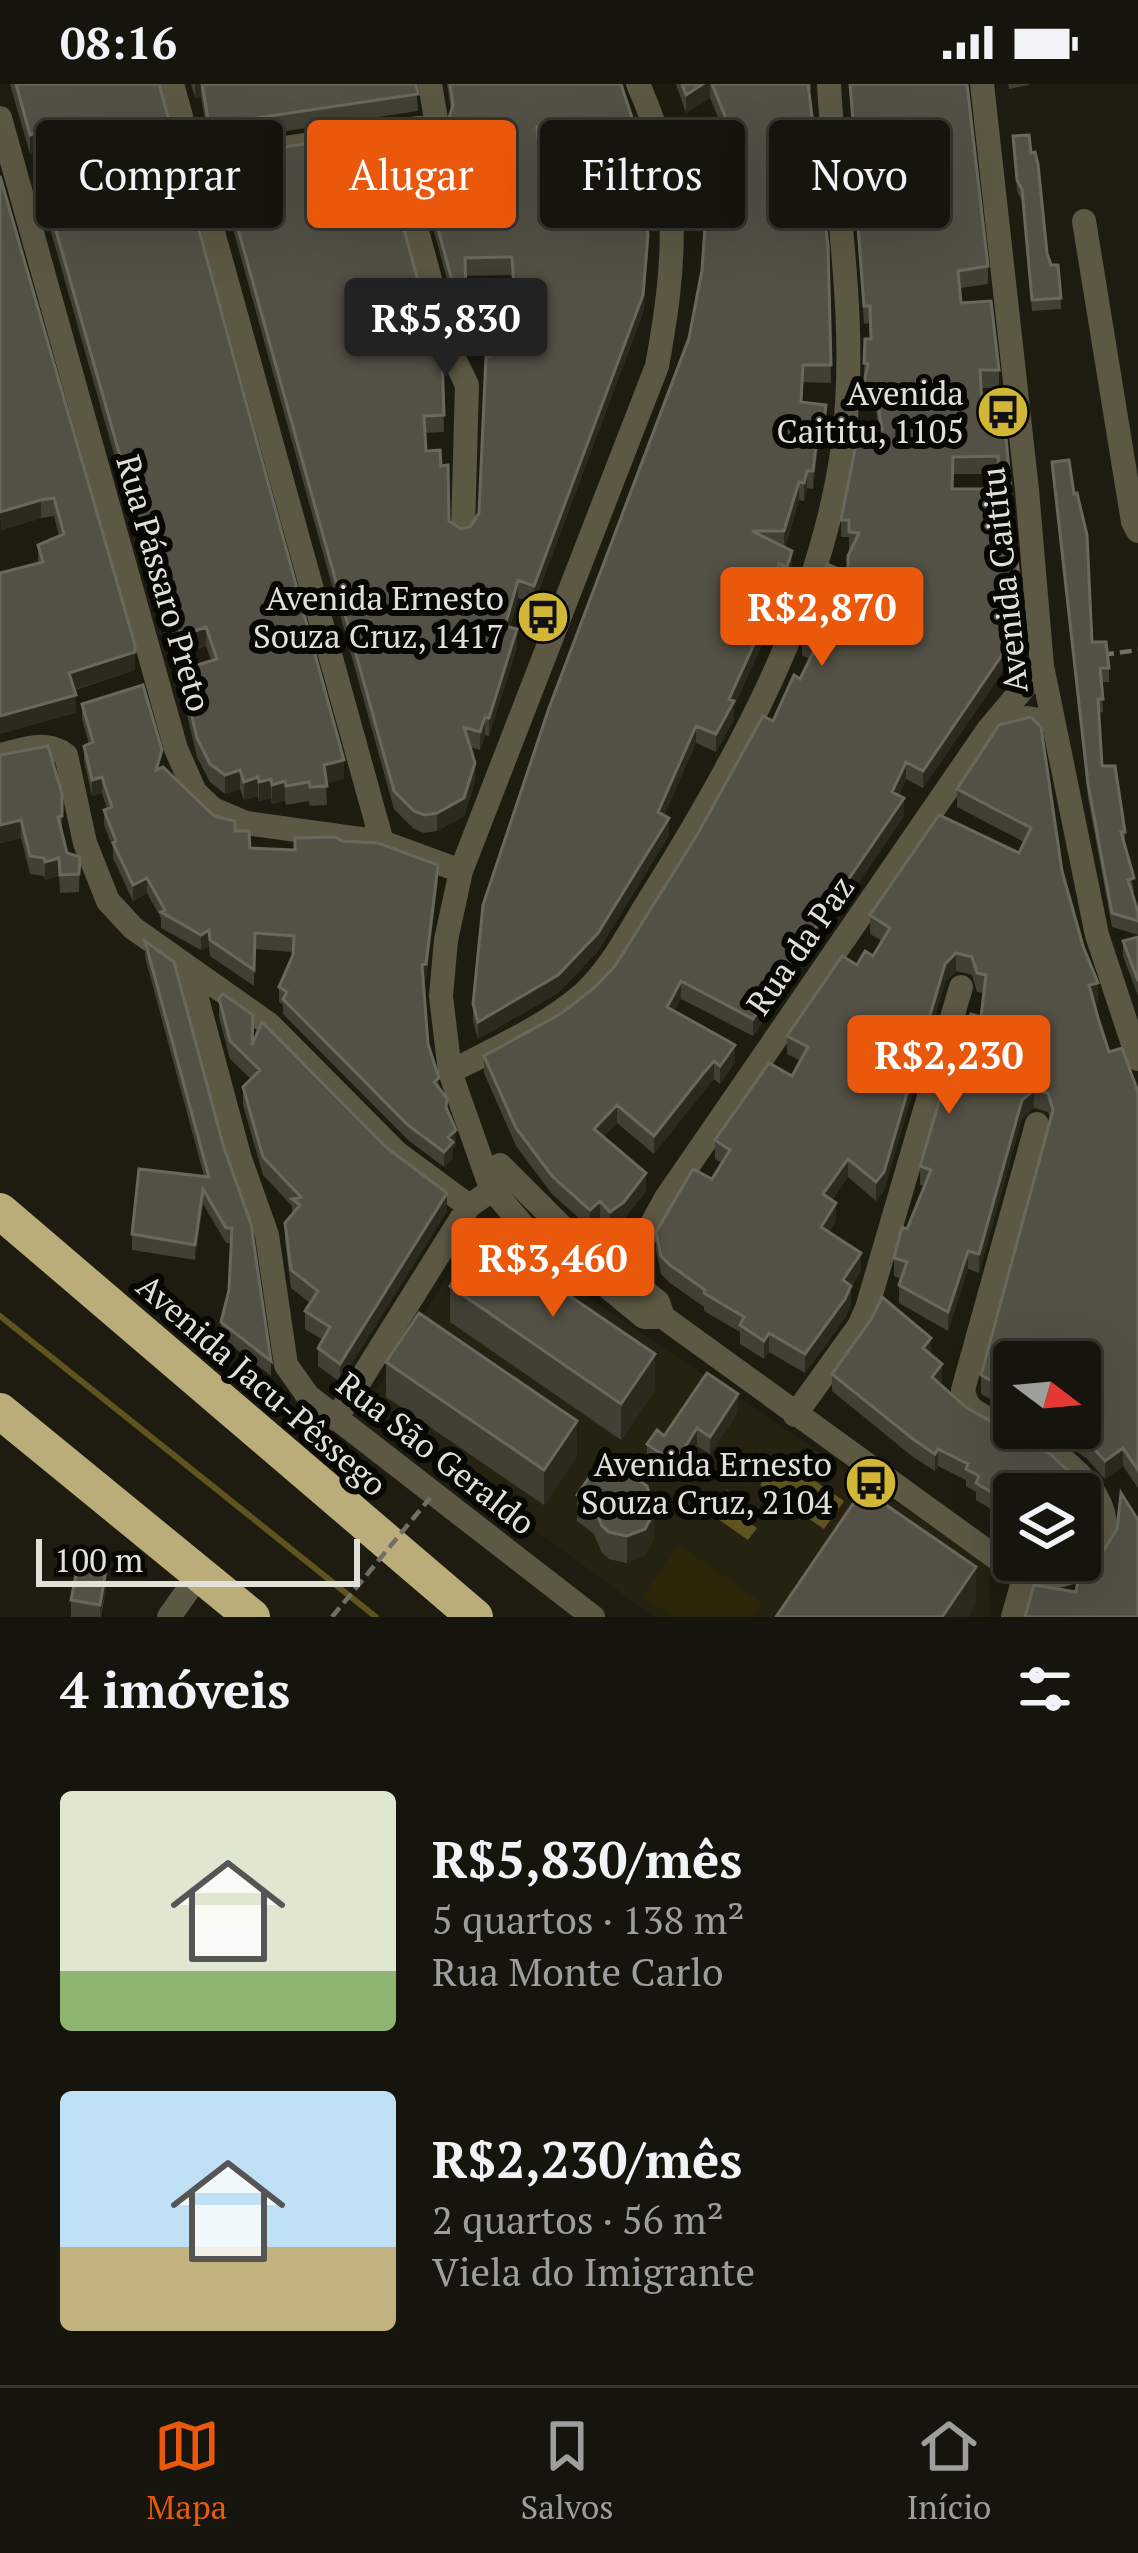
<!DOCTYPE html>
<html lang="pt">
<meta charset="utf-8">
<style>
body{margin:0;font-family:"PT Serif",serif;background:#1f1e16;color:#f1f3f6;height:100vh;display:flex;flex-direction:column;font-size:45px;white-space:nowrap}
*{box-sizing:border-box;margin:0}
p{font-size:39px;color:#9e9f9d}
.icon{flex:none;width:66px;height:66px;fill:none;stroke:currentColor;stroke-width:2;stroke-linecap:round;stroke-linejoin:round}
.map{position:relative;height:1533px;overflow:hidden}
.details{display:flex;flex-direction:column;background:#16150d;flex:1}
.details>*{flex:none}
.top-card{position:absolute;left:36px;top:36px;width:1068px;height:108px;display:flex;gap:24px}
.needle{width:78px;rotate:106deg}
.fabs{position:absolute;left:993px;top:1257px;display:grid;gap:24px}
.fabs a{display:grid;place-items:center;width:108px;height:108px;border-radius:12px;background:#16150d;box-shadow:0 12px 48px #0002,0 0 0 3px #35342e;font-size:60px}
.scale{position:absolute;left:36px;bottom:30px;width:324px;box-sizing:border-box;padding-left:12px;border:6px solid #e2e1d9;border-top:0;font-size:33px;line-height:42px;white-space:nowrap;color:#e2e1d9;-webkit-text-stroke:9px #070703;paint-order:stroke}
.price{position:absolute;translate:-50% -102px;padding:0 27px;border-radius:12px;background:#ea580c;color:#fff;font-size:39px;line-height:78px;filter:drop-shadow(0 3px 6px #0008)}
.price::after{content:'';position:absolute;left:50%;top:72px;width:36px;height:27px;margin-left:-18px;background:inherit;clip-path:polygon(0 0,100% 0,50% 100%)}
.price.active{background:#222;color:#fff}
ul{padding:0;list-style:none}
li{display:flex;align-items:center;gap:36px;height:300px;padding:0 60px}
li span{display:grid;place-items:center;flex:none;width:336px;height:240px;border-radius:12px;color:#555}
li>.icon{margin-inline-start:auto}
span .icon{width:144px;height:144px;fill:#fffc;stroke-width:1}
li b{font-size:51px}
h2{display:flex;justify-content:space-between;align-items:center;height:144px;padding:0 60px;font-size:51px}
.chip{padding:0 42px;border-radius:12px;background:#16150d;box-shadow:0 12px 48px #0002,0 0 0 3px #35342e;font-size:42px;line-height:108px}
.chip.active{background:#ea580c;color:#fff}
.status{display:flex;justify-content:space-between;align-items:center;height:84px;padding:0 60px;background:#16150d;direction:ltr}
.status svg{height:33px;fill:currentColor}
.tab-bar{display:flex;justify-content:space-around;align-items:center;height:168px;border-top:3px solid #35342e;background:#16150d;font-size:33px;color:#9e9f9d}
.tab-bar a{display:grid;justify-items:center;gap:6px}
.tab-bar .active{color:#ea580c}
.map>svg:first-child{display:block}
.built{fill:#262211}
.green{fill:#2c2508}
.water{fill:#5f5320}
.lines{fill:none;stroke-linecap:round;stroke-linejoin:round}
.stream{stroke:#5f5320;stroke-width:6}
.path{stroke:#727066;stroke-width:4.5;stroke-dasharray:12 6;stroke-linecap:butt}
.minor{stroke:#5d5844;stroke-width:24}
.highway{stroke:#baad79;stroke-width:36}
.path-bridge{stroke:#727066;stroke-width:4.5;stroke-dasharray:12 6;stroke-linecap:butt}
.wall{fill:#424034;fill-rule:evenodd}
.shaded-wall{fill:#2c2a1f}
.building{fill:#535146;stroke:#6a685d;stroke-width:3;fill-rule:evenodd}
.labels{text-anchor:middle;stroke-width:12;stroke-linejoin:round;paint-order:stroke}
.poi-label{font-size:33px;fill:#e2e1d9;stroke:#070703;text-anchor:end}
.street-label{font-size:33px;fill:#e2e1d9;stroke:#070703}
</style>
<div class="status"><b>08:16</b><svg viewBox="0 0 49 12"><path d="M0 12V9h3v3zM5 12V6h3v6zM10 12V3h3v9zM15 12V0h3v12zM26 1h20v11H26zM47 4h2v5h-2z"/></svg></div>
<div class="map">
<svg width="1138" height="1533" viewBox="0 0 1138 1533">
<rect width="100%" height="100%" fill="#1e1c11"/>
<!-- built -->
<path class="built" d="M479 1141 989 1481 990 1533H654L366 1323Z"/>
<!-- green -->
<path class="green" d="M678 1460 762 1518 752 1533H673L643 1513Z"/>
<!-- water -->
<path class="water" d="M780 1373 844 1417 824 1445 760 1401Z
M727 1406 740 1414 743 1435 757 1444 748 1456 711 1430Z"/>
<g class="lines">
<!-- stream -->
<path class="stream" d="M0 1232 376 1533"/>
<!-- path -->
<path class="path" d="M475 268 478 244
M1102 571 1138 566"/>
<!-- minor -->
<path class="minor" d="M172 0 382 758
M982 0 1027 406 1042 582 1097 851 1138 975
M0 34 176 665 195 708 213 725 246 739 382 758 461 787
M390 47 448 262 467 301 463 446
M193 78 437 41 430 0
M1084 137 1133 438 1138 447
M990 645 1027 634 1053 638
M0 671C23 666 46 655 66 671L85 759 108 817 133 844 269 940 397 1069 469 1122 511 1093
M189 885 240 1075 267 1151 286 1281 308 1312 593 1533
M450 988C494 965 545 943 583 910 612 884 630 846 651 813 737 675 824 519 844 354 858 236 835 118 829 0
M500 1081 562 1143 601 1172
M627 1185 666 1114 988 646 1042 582
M626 1192 658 1218 663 1233 1024 1494 1013 1533
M593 1193 531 1151 491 1104 450 988 441 912 446 856 461 787 657 282C676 177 683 99 638 0
M610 1205 644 1233H663
M795 1331 859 1242 867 1224 961 903
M336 1335 469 1122
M1024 1494C1050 1494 1074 1494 1092 1473 1132 1425 1068 1374 1028 1353 1010 1344 984 1336 970 1323 965 1317 965 1314 963 1306L1037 1040
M169 1533 200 1489"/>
<!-- highway -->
<path class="highway" d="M0 1127 475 1533
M0 1327 252 1533"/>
<!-- path-bridge -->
<path class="path-bridge" d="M332 1533 430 1414"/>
</g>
<!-- wall -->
<path class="wall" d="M10 0H159L344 695 326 699 327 721 310 722 309 717 286 721 285 716 272 720 271 714 259 717 258 712 244 716 240 705 225 710 210 698 197 673 181 605V586L211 576 206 562 181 571 176 555 167 557 44 123V104L56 99 43 65 30 70Z
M191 0H416L418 27 209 59 201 13 195 14Z
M447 0H621L648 169 643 229 534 519 518 514 510 543 517 563 489 652 485 651 480 666 470 663 475 697 464 732 437 747 424 749 414 745 394 725 218 91V73L432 249 442 270 444 348 425 349 426 367 449 437 461 445 470 443 479 429 491 242 462 251 420 96V78L458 66 449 52V34L451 27ZM578 56 579 71 540 76 538 61ZM512 191 513 206 466 209 465 192Z
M676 0H811V6L808 8 828 161 831 299 803 298 802 318 826 339 824 355 819 354 813 405 807 404 804 417 799 416 785 463 792 485 787 500 779 497 774 511 758 505 745 539 761 563 734 622V635L716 668 696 659 664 731 669 751 598 867 558 909 478 955 473 937V920L689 254 702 186 705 139 699 63 726 60 725 50 710 14 686 29Z
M849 0H967L988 182V200L960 204 961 219 999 286V304H981L982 319 1003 320 1023 558 923 704 906 695 899 711 904 732 753 952 681 915 674 927 735 978 720 1000 714 995 702 1008 654 1070 617 1039 603 1053 646 1107 624 1135 610 1145 600 1135 590 1144 552 1110 516 1062 484 989V972L562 929 594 904 615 882 800 595 810 575 802 571V553L848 489 851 466H849V453H841V436L879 346 875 320 863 321 865 255H870V239L864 240 852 81V64L854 63ZM953 390H998L999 405H953Z
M1008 0H1029V1L1009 5Z
M1013 52 1031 69 1047 169 1061 214V225L1032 227 1022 117 1017 107Z
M0 92 135 561V586L75 606 76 629 38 479V461L59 452 54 432 41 434 1 446V461Z
M1052 378 1092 558 1109 584V598H1102L1103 628 1099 629 1102 682 1125 748V761L1134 808 1132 809 1138 828V851L1112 843 1088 714Z
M82 620 161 684 214 732 235 747 250 764 295 766 342 757 438 796 426 895 423 896 428 960 456 1062 453 1064V1074L444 1083 408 1056 283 930V921L279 918V903L293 868 255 865 254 902 210 872 209 862 201 866 161 844V834L147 809 133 817 113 774V764L104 741V726L107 725 102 709 92 712 84 677V662L89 660 82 635Z
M999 641 1062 787 1098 918 1094 919 1109 968 1138 1008V1404L1123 1382 1105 1395 1087 1375 1045 1344H1080L1014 1278V1328L981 1310V1291L1050 1036 1048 1028 1034 1024 1022 1034 979 1189 968 1185 948 1247 899 1219V1201L901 1195 894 1192V1174L924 1102 920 1101V1082L966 947 981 933 984 909 977 908 972 891 956 887 945 898 884 1106 876 1117 848 1093 832 1116 836 1137 829 1148 861 1187 851 1203V1220L845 1234 805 1289 769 1268 764 1275 740 1260V1248L704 1227V1223L670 1199 661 1190 656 1166V1148L712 1095 722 1079 715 1075V1056L792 992 801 977 787 970V952L857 881 873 872 882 857 870 850V831L1019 769 1024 758 957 723V705Z
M0 671 62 710V749L67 769 80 773 79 808 60 809 59 792 45 796 44 792 30 790 21 754 0 759Z
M1138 853V912L1123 872V857Z
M145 857 174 878 271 1277V1292L221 1253V1238L229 1206 231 1159H226L203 1120 195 1176 132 1166V1150L204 1092 145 873Z
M219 914 252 960 447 1127 340 1298 318 1282V1264L323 1256 305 1245V1227L310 1219 291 1204 285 1157V1139L292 1131V1122L263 1091 243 1021V1003L251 995 230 975 219 933Z
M450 1202 655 1306 621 1356 450 1238Z
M882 1213 931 1254V1271L942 1280V1297L940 1300 967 1324 1050 1370 1077 1395V1402L1082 1404 1086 1413 1084 1432 1087 1431V1448L1080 1461V1410H1014V1439L976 1416V1408L966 1402V1396L938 1382 935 1387 913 1373 832 1307V1290L872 1234Z
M386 1278 577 1372 544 1421 386 1313Z
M738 1328 710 1370 697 1362 675 1397 647 1378V1360L664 1352Z
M577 1411 654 1455 645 1471 627 1479 609 1475 602 1469 594 1450 577 1437Z
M106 1505 101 1533H71V1516Z"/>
<!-- shaded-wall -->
<path class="shaded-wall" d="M195 0H201V13L195 14Z
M703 0H710V14L686 29V11Z
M43 46V65L30 70V51Z
M648 151 643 229 534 519V502Z
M492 224V242L462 251V234Z
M819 337V354L813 405V387Z
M807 387V404L804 417V399Z
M799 398V416L784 465V447Z
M41 416V434L1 446 0 428Z
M792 467V485L787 500V483Z
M779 480V497L774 511V493Z
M758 487V505L739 554V537Z
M518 496V514L505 559V542Z
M176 536V555L167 557V538Z
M1023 540V558L923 704V687Z
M206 543V562L181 571V552Z
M517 545V563L489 652V634Z
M761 545V563L734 622V635L716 668V650L729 615Z
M135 568V586L69 607V589Z
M76 611V629L0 650V632Z
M485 633V651L480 666V648Z
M696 642V659L658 746V728Z
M344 676V695L324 700V681Z
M906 678V695L892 726V708Z
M475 679V697L464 732 437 747V729Z
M240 686V705L225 710V691Z
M102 693V709L92 712V696Z
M258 693V712L244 716V698Z
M271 695V714L259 717V698Z
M285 697V716L272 720V701Z
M904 714V732L753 952V935Z
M669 734V751L598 867 558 909 478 955V938Z
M21 736V754L0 759V741Z
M59 774V792L45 796V778Z
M438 781V796L426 895 422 896V881Z
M147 794V809L133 817V801Z
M209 846V862L201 866V851Z
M956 869V887L945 898 884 1106 876 1117V1098L945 880Z
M681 897V915L667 940V923Z
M1098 899V918L1089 920V901Z
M735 961V978L720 1000V982Z
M714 977V995L654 1070V1052Z
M1034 1006V1024L1022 1034 979 1189V1170L1022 1016Z
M617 1021V1039L594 1062V1045Z
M456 1046V1062L453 1064V1074L444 1083V1068L448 1053Z
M848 1075V1093L823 1128V1110Z
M646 1089V1107L624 1135 610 1145V1128Z
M203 1105V1120L195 1176V1161Z
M447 1109V1127L340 1298V1280Z
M600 1117V1135L590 1144V1126Z
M836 1119V1137L821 1161V1143Z
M968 1167V1185L948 1247V1228Z
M861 1169V1187L851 1203V1220L845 1234 805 1289V1270L843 1196Z
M769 1249V1268L764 1275V1257Z
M931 1254V1272L923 1264Z
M655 1270V1306L621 1356V1320Z
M942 1280V1297L932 1310V1293Z
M738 1310V1328L710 1370V1353Z
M577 1337V1372L544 1421V1386Z
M697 1344V1362L675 1397V1379Z
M1123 1364V1382L1105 1395V1377Z
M938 1365V1382L935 1387V1370Z
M1086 1413V1430L1080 1440V1423Z
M654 1428V1455L645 1471 627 1479V1452Z
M1087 1431V1448L1080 1461V1443Z
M976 1483V1521L968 1533H942Z
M106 1486V1505L100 1533V1521Z"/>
<!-- building -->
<path class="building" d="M16 0H159L344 676 324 681 327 702 310 703 309 698 286 702 285 697 272 701 271 695 259 698 258 693 244 698 240 686 225 691 210 680 197 654 181 586 217 575 206 543 181 552 176 536 167 538 44 104 63 96 43 46 30 51Z
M202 0H416L418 10 209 41Z
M450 0H621L637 49 648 151 643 211 534 502 518 496 505 542 517 545 489 634 485 633 480 648 464 643 475 679 464 714 437 729 424 731 414 727 394 707 218 73 378 49 432 249 442 270 444 331 424 332 426 367 440 366 441 382 448 381 449 437 461 445 470 443 479 429 486 272H490L492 224 462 234 420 78 467 63 449 34 453 21ZM578 38 580 71 540 76 537 43ZM512 173 514 206 466 209 465 174Z
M682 0H703L686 11Z
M712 0H808L828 161 831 281H803L801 318 826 321 824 338 819 337 813 387H807L804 399 799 398 784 447H752L792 467 787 483 779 480 774 493 758 487 739 537 761 545 729 615 734 617 716 650 696 642 658 728 669 734 598 849 558 891 478 938 473 920 483 821 549 624 689 254 702 186 706 128 699 63 727 60 725 32Z
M850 0H967L988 182 958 187 961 219 991 217 999 286H980L982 319 1003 320 1023 540 923 687 906 678 892 708 904 714 753 935 681 897 667 923 735 961 720 982 714 977 702 991 654 1052 617 1021 594 1045 646 1089 624 1118 610 1128 600 1117 590 1126 552 1092 516 1044 484 972 562 929 594 904 615 882 697 751 763 632 773 637 794 591 800 595 817 561 802 553 827 480 848 489V472L859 449 849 448V436H841L859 345 882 346 875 302 863 303 868 280 864 279 865 255H871L870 222H864L852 64 855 63ZM998 372 1000 405H952L953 373Z
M1029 51 1031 69 1035 68 1038 80 1047 169 1051 181H1058L1061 214 1032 216 1022 105 1017 96 1013 52Z
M0 92 135 561V568L69 589 76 611 0 632V489L43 478 38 461 64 450 54 414 41 416 0 428Z
M1069 376 1074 410 1077 409 1087 451 1092 558H1106L1109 584H1100L1103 615H1098L1102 682H1115L1125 748H1121L1134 794 1128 796 1138 828V837L1112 829 1088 700 1052 378Z
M143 601 162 666 156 686 163 683 214 732 235 737V747H249L250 764 295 766V754L335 753 342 757 378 759 438 781 426 880 422 881 428 960 439 994 434 998 447 1014 446 1023 456 1046 448 1053 453 1058 444 1068 408 1041 283 915 287 908 279 903 293 871 294 852 255 849 254 886 210 856 209 846 201 851 161 828 165 826 147 794 133 801 113 759 116 757 104 726 112 723 102 693 92 696 84 662 93 658 82 620Z
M1031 633 1041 643 1062 787 1083 862 1098 899 1089 901 1098 934 1109 968 1122 964 1138 1008V1386L1123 1364 1105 1377 1087 1357 1071 1344H1080V1278H1014V1309L981 1291 1053 1026 1048 1009 1034 1006 1022 1016 979 1170 968 1167 948 1228 899 1201 907 1178 894 1174 902 1143 907 1145 931 1086 920 1082 961 944 966 947 971 930 981 933 986 891 977 889 972 873 956 869 945 880 884 1088 876 1098 848 1075 823 1110 836 1119 821 1143 861 1169 843 1196 851 1202 845 1215 805 1270 769 1249 764 1257 740 1241 744 1233 704 1209 705 1206 670 1181 661 1172 656 1148 693 1085 712 1095 730 1066 715 1056 769 979 792 992 808 963 787 952 842 872 857 881 865 867 873 872 890 844 870 831 939 731 1019 769 1031 744 957 705 999 641Z
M48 662 62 710V732L58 733 67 769 80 773 79 790 60 791 59 774 45 778 44 774 30 772 21 736 0 741V671Z
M1138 853V897L1123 857Z
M145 857 174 878 224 1064 251 1140 271 1277 221 1238 229 1206 232 1144H226L203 1105 195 1161 132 1150 139 1085 209 1093Z
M223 910 253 931 252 961 262 938 386 1063 447 1109 340 1280 318 1264 330 1243 305 1227 318 1207 291 1186 285 1139 300 1121 292 1115 301 1113 263 1073 243 1003 260 986 230 957 219 914Z
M483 1153 655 1270 621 1320 450 1202Z
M882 1213 931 1254 923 1264 942 1280 932 1293 967 1324 1050 1370 1077 1395 1073 1401 1082 1404 1086 1413 1080 1423V1410H1014V1422L976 1399 979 1392 966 1385 968 1380 938 1365 935 1370 913 1355 832 1290 872 1234Z
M419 1229 577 1337 544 1386 386 1278Z
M707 1289 738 1310 710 1353 697 1344 675 1379 647 1360 657 1346 664 1352Z
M597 1382 615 1393 631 1392 647 1402 654 1428 645 1445 627 1452 609 1448 602 1442 594 1423 577 1411Z
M863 1405 976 1483 942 1533H776Z
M1121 1409 1138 1436V1533H1025L1034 1501 1076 1508 1080 1484 1104 1466 1117 1445Z
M78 1480 106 1486 100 1521 71 1516Z"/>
<!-- icons -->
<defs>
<g id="bus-disc" transform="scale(2.7)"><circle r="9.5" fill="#d2b736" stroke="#070703"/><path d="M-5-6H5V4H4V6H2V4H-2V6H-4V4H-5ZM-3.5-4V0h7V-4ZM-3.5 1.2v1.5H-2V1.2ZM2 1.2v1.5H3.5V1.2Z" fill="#111"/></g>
</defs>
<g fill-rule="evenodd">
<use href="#bus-disc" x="1003" y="328"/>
<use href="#bus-disc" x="543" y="533"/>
<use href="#bus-disc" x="871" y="1399"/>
</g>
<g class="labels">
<!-- poi labels -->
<g class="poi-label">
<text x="964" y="321">Avenida<tspan x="964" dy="38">Caititu, 1105</tspan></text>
<text x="504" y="526">Avenida Ernesto<tspan x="504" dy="38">Souza Cruz, 1417</tspan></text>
<text x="832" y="1392">Avenida Ernesto<tspan x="832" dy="38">Souza Cruz, 2104</tspan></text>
</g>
<!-- street labels -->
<g class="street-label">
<text transform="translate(1004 496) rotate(-96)" y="12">Avenida Caititu</text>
<text transform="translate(164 499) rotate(74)" y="12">Rua Pássaro Preto</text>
<text transform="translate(800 861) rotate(-55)" y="12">Rua da Paz</text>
<text transform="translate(262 1301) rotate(41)" y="12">Avenida Jacu-Pêssego</text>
<text transform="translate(436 1369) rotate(38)" y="12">Rua São Geraldo</text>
</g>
</g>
</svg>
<div class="fabs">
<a><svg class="needle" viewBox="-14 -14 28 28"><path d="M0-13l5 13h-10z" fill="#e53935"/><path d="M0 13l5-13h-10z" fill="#9e9f9d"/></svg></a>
<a><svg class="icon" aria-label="layers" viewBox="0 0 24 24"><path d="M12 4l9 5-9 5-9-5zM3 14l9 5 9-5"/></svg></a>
</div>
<div class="scale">100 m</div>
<b class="price active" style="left:446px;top:296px">R$5,830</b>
<b class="price" style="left:822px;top:585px">R$2,870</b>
<b class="price" style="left:949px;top:1033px">R$2,230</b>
<b class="price" style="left:553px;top:1236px">R$3,460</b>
<div class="top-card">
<a class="chip">Comprar</a>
<a class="chip active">Alugar</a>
<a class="chip">Filtros</a>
<a class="chip">Novo</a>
</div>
</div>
<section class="details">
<h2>4 imóveis<svg class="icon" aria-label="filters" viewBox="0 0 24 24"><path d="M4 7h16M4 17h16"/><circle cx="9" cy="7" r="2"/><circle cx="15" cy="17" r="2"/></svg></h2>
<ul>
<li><span style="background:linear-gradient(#dfe7d0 75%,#8fb573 0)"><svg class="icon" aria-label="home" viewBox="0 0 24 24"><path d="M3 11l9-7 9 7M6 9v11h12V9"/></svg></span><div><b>R$5,830/mês</b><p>5 quartos · 138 m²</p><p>Rua Monte Carlo</p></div></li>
<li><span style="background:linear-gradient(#bfe0f5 65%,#c2b280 0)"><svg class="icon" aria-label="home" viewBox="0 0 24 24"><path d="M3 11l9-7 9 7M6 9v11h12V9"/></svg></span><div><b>R$2,230/mês</b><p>2 quartos · 56 m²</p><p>Viela do Imigrante</p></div></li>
</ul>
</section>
<nav class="tab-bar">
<a class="active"><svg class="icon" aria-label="map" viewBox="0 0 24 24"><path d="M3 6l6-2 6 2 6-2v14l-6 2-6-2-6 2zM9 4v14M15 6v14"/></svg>Mapa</a>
<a><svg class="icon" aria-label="saved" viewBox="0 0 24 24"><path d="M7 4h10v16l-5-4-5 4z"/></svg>Salvos</a>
<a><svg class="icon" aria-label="home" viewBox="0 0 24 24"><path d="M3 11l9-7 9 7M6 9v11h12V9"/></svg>Início</a>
</nav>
